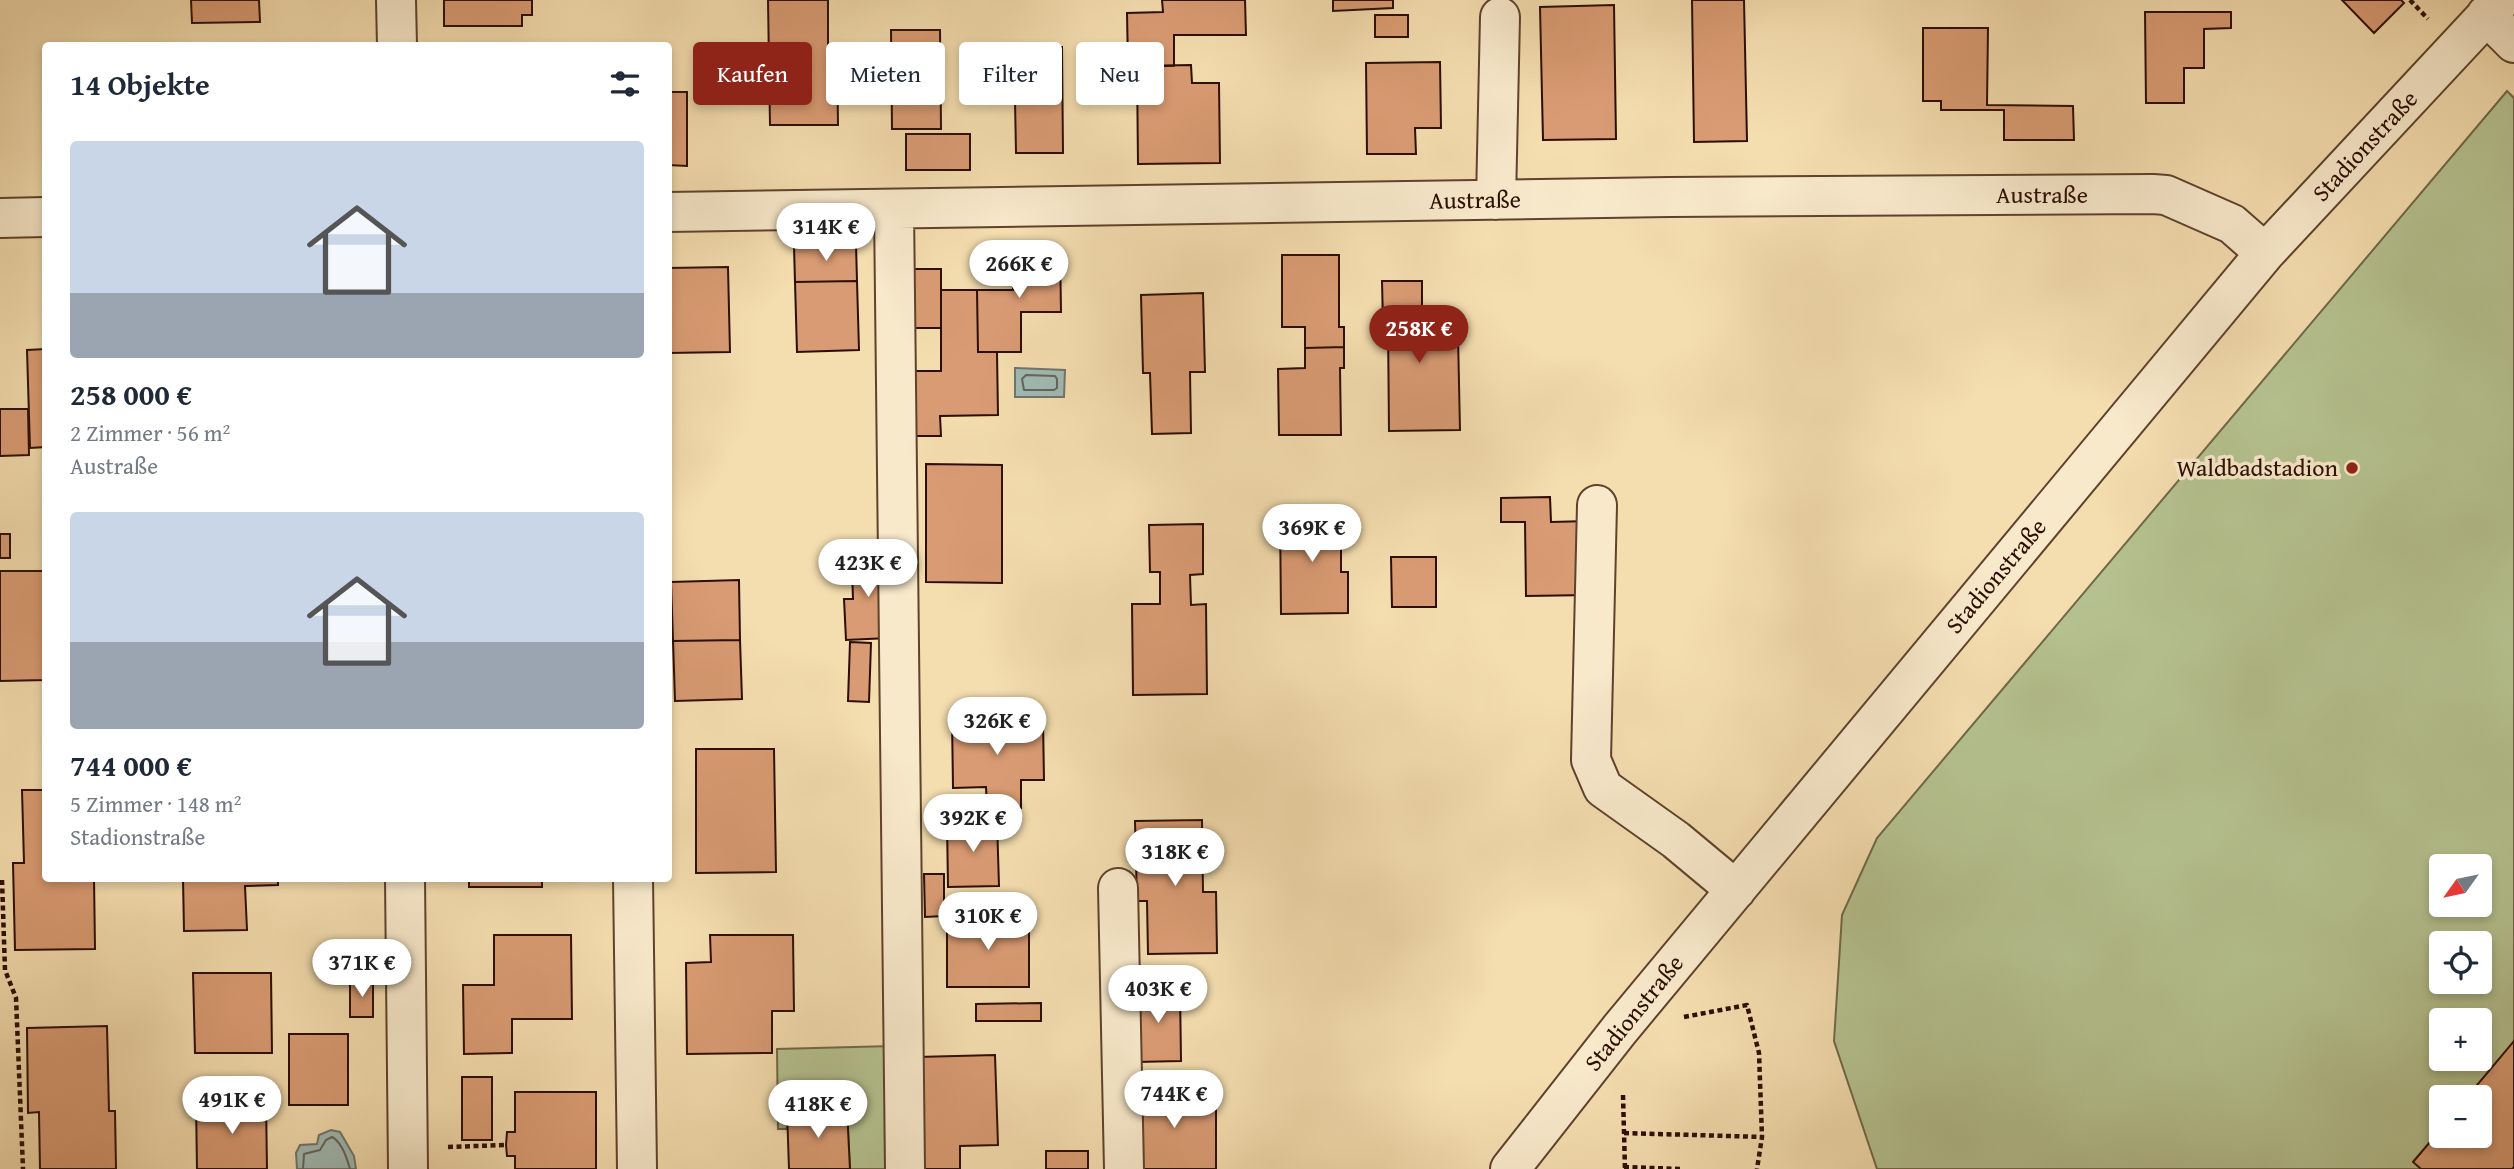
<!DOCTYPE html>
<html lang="de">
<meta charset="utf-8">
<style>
body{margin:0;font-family:"Gentium Book Plus",serif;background:#f6f6f7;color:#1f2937;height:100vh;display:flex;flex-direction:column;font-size:26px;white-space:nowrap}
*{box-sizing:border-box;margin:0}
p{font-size:23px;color:#747a83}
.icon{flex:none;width:38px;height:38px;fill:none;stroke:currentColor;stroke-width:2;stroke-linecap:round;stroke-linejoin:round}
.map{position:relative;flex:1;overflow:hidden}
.details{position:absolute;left:42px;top:42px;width:630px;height:840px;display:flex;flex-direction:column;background:#fff;border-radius:7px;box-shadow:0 4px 10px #0003}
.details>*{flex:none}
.guide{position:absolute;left:693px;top:42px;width:665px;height:63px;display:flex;gap:14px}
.needle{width:46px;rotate:237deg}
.tools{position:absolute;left:2429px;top:854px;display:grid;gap:14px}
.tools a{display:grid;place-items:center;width:63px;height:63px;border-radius:7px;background:#fff;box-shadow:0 4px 10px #0003;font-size:35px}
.price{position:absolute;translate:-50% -60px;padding:0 16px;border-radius:24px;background:#fff;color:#222;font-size:23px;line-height:46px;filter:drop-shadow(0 2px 4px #0008)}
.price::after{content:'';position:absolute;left:50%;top:42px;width:21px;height:16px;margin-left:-10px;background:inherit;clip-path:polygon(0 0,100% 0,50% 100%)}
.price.selected{background:#8f2418;color:#fff}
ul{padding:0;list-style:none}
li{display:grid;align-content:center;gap:14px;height:371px;padding:0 28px}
li span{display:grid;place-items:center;height:217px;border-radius:7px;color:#555}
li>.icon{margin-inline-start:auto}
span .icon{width:126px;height:126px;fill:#fffc;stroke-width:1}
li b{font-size:30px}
h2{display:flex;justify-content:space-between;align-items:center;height:84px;padding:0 28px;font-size:30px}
.pill{padding:0 24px;border-radius:7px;background:#fff;box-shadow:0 4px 10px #0003;font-size:24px;line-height:63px}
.pill.selected{background:#8f2418;color:#fff}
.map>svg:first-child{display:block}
.green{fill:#b5c290;stroke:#706848;stroke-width:2;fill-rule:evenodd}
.water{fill:#9fbab4;stroke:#71756c;stroke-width:2}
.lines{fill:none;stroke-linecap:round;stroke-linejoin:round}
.shore{stroke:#66645a;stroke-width:2}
.building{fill:#d99b73;stroke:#2c0e00;stroke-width:2}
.minor-casing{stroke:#5e422c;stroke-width:42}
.path{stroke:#2c0e00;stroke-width:4.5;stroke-dasharray:5 3.5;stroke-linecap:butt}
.minor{stroke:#f8e9cb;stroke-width:38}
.poi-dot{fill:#8f2418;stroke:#f8e9cb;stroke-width:2.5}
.labels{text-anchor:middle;stroke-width:7;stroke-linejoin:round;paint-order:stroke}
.street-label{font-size:24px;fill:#2c0e00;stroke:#f8e9cb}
.poi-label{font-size:24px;fill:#2c0e00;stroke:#f8e9cb;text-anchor:end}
</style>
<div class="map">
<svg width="2514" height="1169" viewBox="0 0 2514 1169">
<rect width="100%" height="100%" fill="#f4ddaf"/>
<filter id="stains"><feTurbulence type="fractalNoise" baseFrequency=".00286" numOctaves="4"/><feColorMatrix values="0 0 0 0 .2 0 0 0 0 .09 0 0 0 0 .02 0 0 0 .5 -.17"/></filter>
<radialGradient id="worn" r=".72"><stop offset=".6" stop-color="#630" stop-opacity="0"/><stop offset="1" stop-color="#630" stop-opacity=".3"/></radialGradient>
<!-- green -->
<path class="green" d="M2507 91 2514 98V1169H1877L1834 1041 1842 915 1877 838ZM2441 866H2480V905H2441ZM2441 943H2480V982H2441ZM2441 1020H2480V1059H2441ZM2441 1097H2480V1136H2441Z
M892 1046 893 1169H850L847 1109 787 1111V1129H778L777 1049Z"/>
<!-- water -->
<path class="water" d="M1015 368 1065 370 1064 397H1015Z
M331 1130 340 1132 354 1156 356 1169H297L296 1153 300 1145 317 1144 319 1135Z"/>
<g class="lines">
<!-- shore -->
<path class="shore" d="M1026 375 1055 376 1057 379V388L1054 390H1024L1022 379Z
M303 1169 304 1154 320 1150 326 1140 332 1137C342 1142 347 1158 350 1169"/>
</g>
<!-- building -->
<path class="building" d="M191 0H259L260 22 192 23Z
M444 0H532V15H522V26H444Z
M768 0H828V47H837L838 125H770Z
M1162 0H1245L1246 35H1174V66H1128L1127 13 1163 12Z
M1333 0H1393V8L1333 11Z
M1692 0H1744L1747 141 1694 142Z
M2342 0H2401L2404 3 2374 33Z
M1614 5 1616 139 1543 140 1540 7Z
M2145 12H2231V28L2204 29V68H2184V103H2146Z
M1375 15H1408V37H1375Z
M1923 28H1988L1987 105 2073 106 2074 140H2004V110H1941V101H1923Z
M891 30H940L941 129H892Z
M1062 47 1063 153H1016L1014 48Z
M1440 62 1441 128H1415L1416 154H1367L1366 63Z
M1191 65 1192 83H1219L1220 163 1138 164 1137 66Z
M668 92H687V166L668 165Z
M906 134H970V170H906Z
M856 244 857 281 795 282 794 246Z
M1013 250H1060L1061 312H1021V352H978L977 290H1013Z
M1282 255H1339V327H1344V347L1305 348V327H1282Z
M728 267 730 352 668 353V268Z
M906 269H941V328H907Z
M857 281 859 350 797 352 795 282Z
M1382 281H1422V336H1458L1460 430 1389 431 1388 323 1383 324Z
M941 290H977L978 352H997L998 415 940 416 941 436H910L909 371H941Z
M1203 293 1205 372H1190L1191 433 1152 434 1150 373H1143L1141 295Z
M1344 347V368H1340L1341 435H1279L1278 369 1305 368V348Z
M46 349V447L30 448 27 350Z
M0 409H28L29 455 0 456Z
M926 464 1002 465V583L926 582Z
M1550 497 1551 522 1588 521 1590 595 1526 596 1525 522H1501V498Z
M1341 512V572H1348V613L1281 614 1280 513Z
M1203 524V574L1190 575 1191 605 1206 604 1207 694 1133 695 1132 604H1160V572H1150L1149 525Z
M0 534H10V558H0Z
M887 555 889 638 846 640 844 599H853L852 570H846V557Z
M1391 557H1436V607H1392Z
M0 571H46V680L0 681Z
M739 580 740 640 673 641 671 582Z
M740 640 742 699 675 701 673 641Z
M850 642 871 643 869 702 848 701Z
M952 717H1019V721L1043 720 1044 780H1021V808H987L986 787 953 788Z
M696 749H774L776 872 696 873Z
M22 790H46V878H94L95 949 15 950 13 863H24Z
M1202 820 1203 892H1216L1217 953 1148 954 1147 901H1137L1135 821Z
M997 821 999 886 948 887 947 823Z
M924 874H944V916L925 917Z
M278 878V885L245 886 247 930 184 931 183 879Z
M469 878H542V887H469Z
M1029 917V987H947V918Z
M494 935H571L572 1019H512V1053L464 1054 463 985H494Z
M710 935H793L794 1011H772V1053L687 1054 686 963 711 962Z
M193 973H271L272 1053H195Z
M350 981H373V1017H350Z
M1135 989H1180L1181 1061 1136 1062Z
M1041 1003V1021H976V1004Z
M107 1026 109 1111H115L116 1169H40L39 1112 28 1113 27 1028Z
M289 1034H348V1105H289Z
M2514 1041V1167L2512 1169H2421L2413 1162 2441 1129V1136H2480V1097H2467Z
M995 1055 998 1145 960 1146V1169H915L917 1057Z
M462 1077H492V1140H462Z
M1132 1091H1216V1169H1132Z
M515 1092H596V1169H515V1156H507L506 1145 507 1132H515Z
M266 1102 267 1169H197L196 1103Z
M847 1109 850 1169H789L787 1111Z
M1046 1151H1088V1169H1046Z"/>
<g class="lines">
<!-- minor casing -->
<g class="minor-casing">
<path id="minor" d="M396 0 397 46
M2486 15 2514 43
M1496 200 1500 17
M894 209 905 1169
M668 212 1669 197 2153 194 2166 195 2232 224 2265 253
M0 218 46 217
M1597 505 1591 760 1603 788 1676 840 1736 890
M405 878 408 1169
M633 878 637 1169
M1118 888 1124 1169
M1510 1169 1620 1029 2265 253 2501 0"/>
</g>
<!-- path -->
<path class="path" d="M2410 0 2428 19
M2 880 5 970 16 998 23 1169
M1684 1017 1747 1005 1759 1053 1762 1137 1757 1169
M1623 1095 1625 1169
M1624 1133 1762 1137
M448 1147 506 1145
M1624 1167 1681 1169"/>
<!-- minor -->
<use href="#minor" class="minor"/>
</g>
<!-- markers -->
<circle class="poi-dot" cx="2352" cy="468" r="7"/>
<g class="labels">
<!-- street labels -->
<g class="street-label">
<text transform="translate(2365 146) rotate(-47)" y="8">Stadionstraße</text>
<text x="2042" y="203">Austraße</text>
<text transform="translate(1475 200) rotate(-1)" y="8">Austraße</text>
<text transform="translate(1996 576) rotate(-50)" y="8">Stadionstraße</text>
<text transform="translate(1634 1013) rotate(-51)" y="8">Stadionstraße</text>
</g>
<!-- poi labels -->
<g class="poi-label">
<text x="2338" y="476">Waldbadstadion</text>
</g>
</g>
<rect width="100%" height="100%" filter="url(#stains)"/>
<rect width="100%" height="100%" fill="url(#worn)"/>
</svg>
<div class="tools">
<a><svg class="needle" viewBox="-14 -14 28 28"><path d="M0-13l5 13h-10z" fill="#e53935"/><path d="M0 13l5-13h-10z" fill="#747a83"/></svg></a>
<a><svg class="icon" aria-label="locate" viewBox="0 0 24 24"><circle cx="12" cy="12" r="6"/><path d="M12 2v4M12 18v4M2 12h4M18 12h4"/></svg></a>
<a>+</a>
<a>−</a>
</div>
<b class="price" style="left:826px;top:263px">314K €</b>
<b class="price" style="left:1019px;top:300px">266K €</b>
<b class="price selected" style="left:1419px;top:365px">258K €</b>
<b class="price" style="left:1312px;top:564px">369K €</b>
<b class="price" style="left:868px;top:599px">423K €</b>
<b class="price" style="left:997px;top:757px">326K €</b>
<b class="price" style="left:973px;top:854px">392K €</b>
<b class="price" style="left:1175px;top:888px">318K €</b>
<b class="price" style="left:988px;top:952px">310K €</b>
<b class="price" style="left:362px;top:999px">371K €</b>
<b class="price" style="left:1158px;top:1025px">403K €</b>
<b class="price" style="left:1174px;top:1130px">744K €</b>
<b class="price" style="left:232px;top:1136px">491K €</b>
<b class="price" style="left:818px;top:1140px">418K €</b>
<div class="guide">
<a class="pill selected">Kaufen</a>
<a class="pill">Mieten</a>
<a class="pill">Filter</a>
<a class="pill">Neu</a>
</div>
<section class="details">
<h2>14 Objekte<svg class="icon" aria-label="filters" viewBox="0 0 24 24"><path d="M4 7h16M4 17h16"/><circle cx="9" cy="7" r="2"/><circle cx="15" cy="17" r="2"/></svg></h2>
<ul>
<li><span style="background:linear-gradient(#c9d6e8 70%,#9aa5b1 0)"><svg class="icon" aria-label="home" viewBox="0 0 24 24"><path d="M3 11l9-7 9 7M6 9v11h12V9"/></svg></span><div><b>258 000 €</b><p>2 Zimmer · 56 m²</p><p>Austraße</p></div></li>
<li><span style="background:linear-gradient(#c9d6e8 60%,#9aa5b1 0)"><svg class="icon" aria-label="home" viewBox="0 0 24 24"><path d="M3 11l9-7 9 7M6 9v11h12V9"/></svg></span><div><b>744 000 €</b><p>5 Zimmer · 148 m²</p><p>Stadionstraße</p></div></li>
</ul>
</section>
</div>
